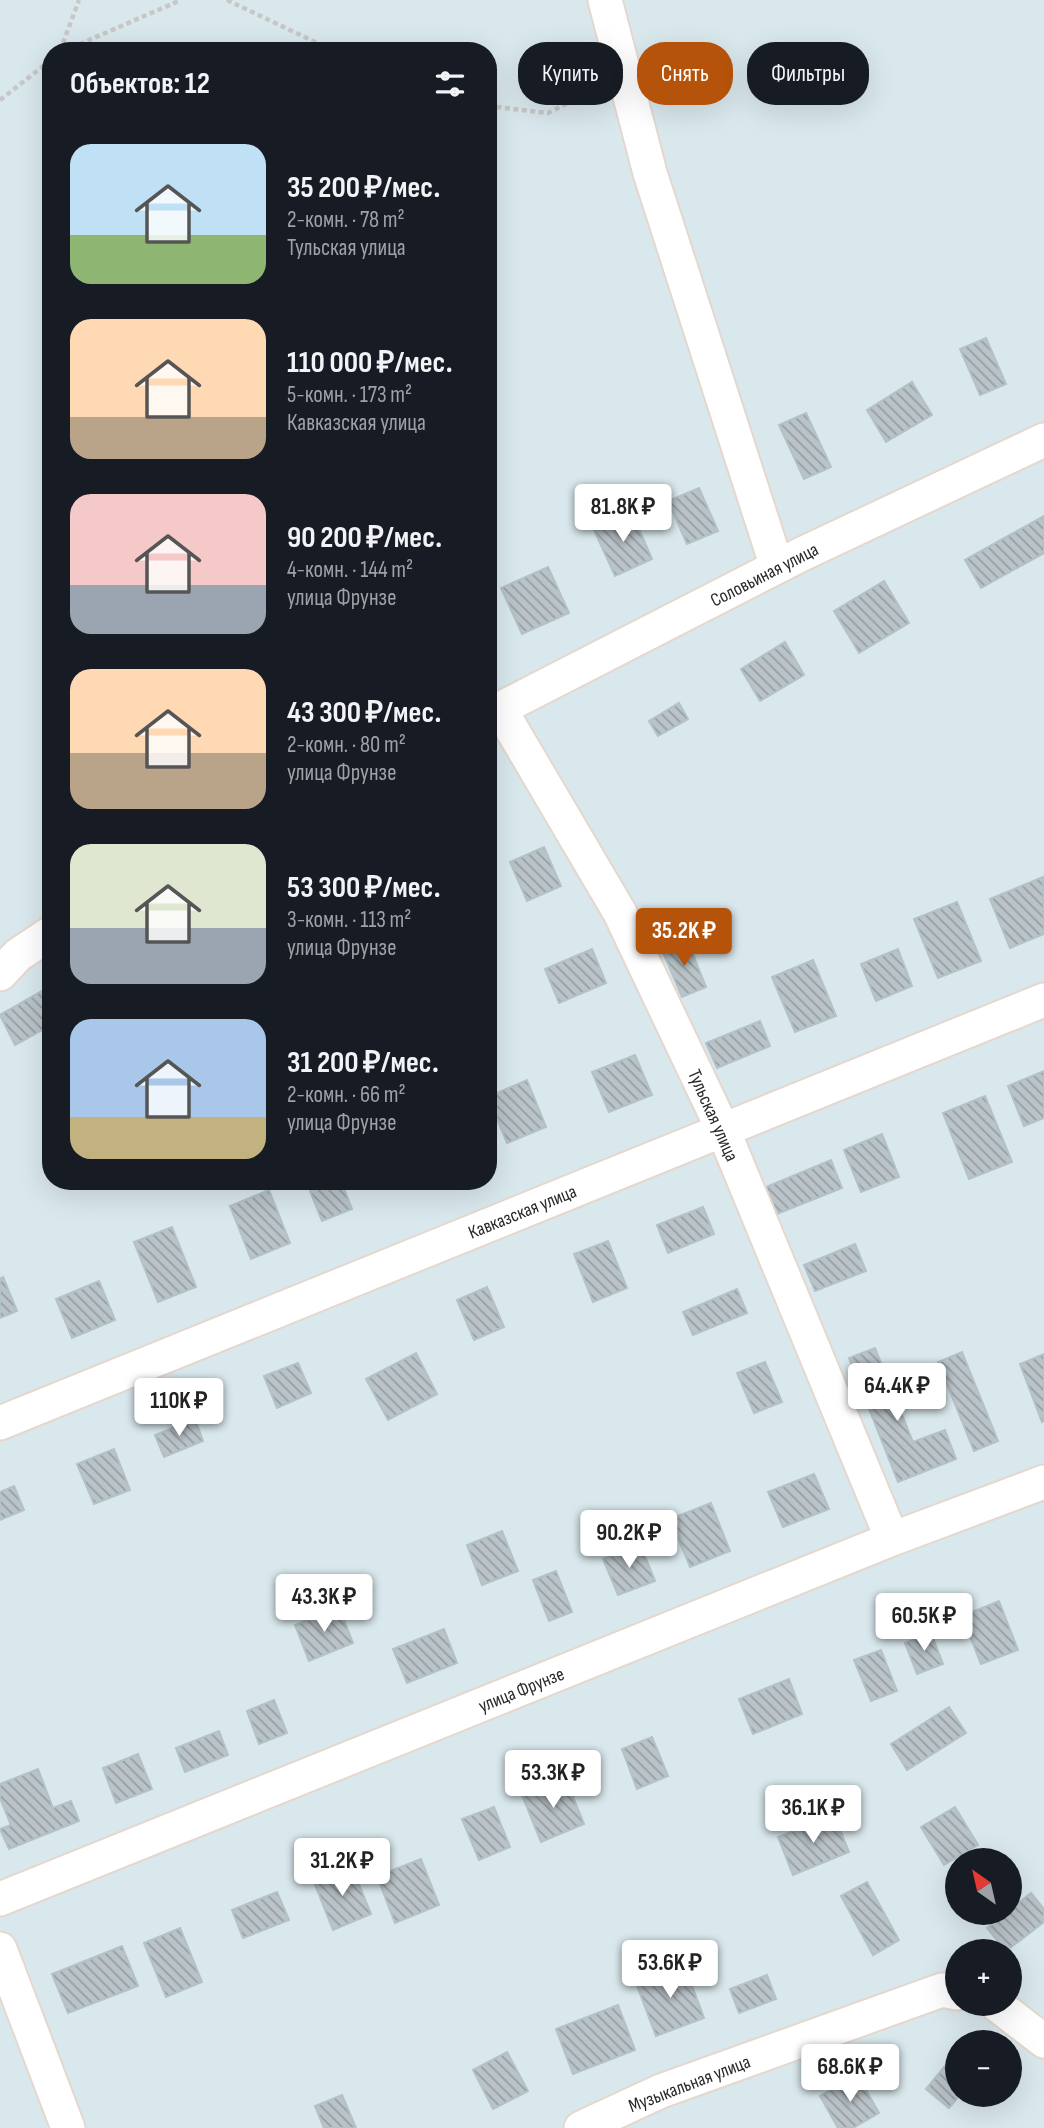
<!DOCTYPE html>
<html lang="ru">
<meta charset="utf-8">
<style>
body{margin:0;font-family:"Sofia Sans Condensed",sans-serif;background:#242831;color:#f1f3f6;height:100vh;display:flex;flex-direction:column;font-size:26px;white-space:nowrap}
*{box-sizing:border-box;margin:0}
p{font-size:23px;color:#9ea1a6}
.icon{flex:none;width:38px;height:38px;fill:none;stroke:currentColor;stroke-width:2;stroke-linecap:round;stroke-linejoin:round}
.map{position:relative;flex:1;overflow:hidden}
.side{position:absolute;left:42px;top:42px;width:455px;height:1148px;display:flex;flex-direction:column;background:#171b24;border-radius:28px;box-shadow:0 7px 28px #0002}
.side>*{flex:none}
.banner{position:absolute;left:518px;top:42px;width:420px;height:63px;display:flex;gap:14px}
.needle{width:46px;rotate:326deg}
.controls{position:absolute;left:945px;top:1848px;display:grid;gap:14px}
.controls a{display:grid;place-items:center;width:77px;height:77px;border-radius:50%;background:#171b24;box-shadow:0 7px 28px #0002;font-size:35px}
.price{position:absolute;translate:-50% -60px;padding:0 16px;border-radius:7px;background:#fff;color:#222;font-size:23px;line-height:46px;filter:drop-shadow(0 2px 4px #0008)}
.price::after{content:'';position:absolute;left:50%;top:42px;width:21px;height:16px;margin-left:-10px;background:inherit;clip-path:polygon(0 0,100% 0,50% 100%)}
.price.active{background:#b45309;color:#fff}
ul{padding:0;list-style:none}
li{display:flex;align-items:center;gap:21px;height:175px;padding:0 28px}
li span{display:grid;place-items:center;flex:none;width:196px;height:140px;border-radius:21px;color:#555}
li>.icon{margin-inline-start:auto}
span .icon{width:84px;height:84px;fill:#fffc;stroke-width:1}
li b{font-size:30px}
h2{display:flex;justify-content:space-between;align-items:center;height:84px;padding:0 28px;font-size:30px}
.pill{padding:0 24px;border-radius:28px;background:#171b24;box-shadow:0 7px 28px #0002;font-size:24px;line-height:63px}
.pill.active{background:#b45309;color:#fff}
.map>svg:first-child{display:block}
.building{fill:url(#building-back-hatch);stroke:#b3c1c8;stroke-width:2}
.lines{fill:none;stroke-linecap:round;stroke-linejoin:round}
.minor-casing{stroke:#e4d8ce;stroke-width:37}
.path{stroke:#c7c7c7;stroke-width:4.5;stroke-dasharray:5 3.5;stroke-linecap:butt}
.minor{stroke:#fff;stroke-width:33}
.labels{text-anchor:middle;stroke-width:5;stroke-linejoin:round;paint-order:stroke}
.street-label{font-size:19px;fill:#292929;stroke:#fff}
</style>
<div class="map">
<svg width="1044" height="2128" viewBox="0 0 1044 2128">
<defs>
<pattern id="building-back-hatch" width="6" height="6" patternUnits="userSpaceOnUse" patternTransform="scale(1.75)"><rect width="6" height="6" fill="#b9c3c8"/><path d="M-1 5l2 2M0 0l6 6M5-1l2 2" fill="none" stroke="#969ea2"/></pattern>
</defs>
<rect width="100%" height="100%" fill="#d9e8ed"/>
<!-- building -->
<path class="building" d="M986 338 1006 384 980 395 960 349Z
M912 382 932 415 886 442 867 410Z
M806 413 831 467 804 479 779 425Z
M699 488 718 531 687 544 668 501Z
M632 513 652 559 615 576 594 530Z
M1044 516V553L981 588 965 560Z
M548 567 569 613 522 634 501 588Z
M884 581 909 623 859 653 834 611Z
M785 642 804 675 760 701 741 669Z
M679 703 688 719 658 736 649 721Z
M544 847 561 886 527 901 510 862Z
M1043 877 1044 934 1010 948 990 899Z
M957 902 981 961 938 978 914 919Z
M687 940 706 987 682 997 662 950Z
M592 949 606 983 559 1003 545 969Z
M898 949 912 986 876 1001 861 964Z
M813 960 836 1016 795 1032 772 977Z
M49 987 51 1025 15 1045 0 1015Z
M760 1021 770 1046 717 1068 706 1043Z
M635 1055 652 1095 609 1112 592 1072Z
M1044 1071V1118L1024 1126 1008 1086Z
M527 1080 546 1127 507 1143 488 1097Z
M985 1096 1012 1162 969 1179 943 1113Z
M882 1134 899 1177 861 1192 844 1150Z
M831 1160 842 1188 777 1214 766 1187Z
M332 1181H341L352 1209 322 1221 310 1191Z
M269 1190 290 1243 251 1259 230 1206Z
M703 1207 714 1234 668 1253 657 1225Z
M172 1227 196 1287 158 1302 134 1242Z
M608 1241 627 1288 593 1302 574 1254Z
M855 1244 866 1271 815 1291 804 1265Z
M3 1277 17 1311 0 1318V1279Z
M99 1281 115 1320 72 1338 56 1299Z
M487 1287 504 1327 474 1340 457 1300Z
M737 1289 747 1313 693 1335 683 1312Z
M875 1348 913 1442 945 1430 956 1459 898 1482 849 1358Z
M962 1352 998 1441 974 1451 938 1362Z
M416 1353 437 1394 388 1420 366 1379Z
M1044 1354V1421L1042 1422 1020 1364Z
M765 1362 782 1402 754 1413 737 1373Z
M298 1363 311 1393 277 1408 264 1376Z
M195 1419 203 1441 164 1457 155 1435Z
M114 1449 130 1490 94 1504 77 1464Z
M814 1474 829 1509 783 1527 768 1492Z
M14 1486 24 1510 0 1520V1492Z
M711 1503 730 1551 690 1567 670 1519Z
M502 1531 518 1571 482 1585 467 1545Z
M640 1544 655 1581 618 1595 603 1559Z
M556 1571 572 1612 549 1621 533 1580Z
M999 1601 1018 1650 981 1664 962 1616Z
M339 1607 353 1643 309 1661 295 1625Z
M444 1629 457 1663 407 1683 393 1649Z
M931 1633 943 1664 917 1674 905 1643Z
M881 1650 897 1691 871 1701 854 1660Z
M789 1679 802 1714 753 1734 739 1699Z
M274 1700 287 1733 259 1744 247 1711Z
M949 1707 966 1733 907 1770 891 1744Z
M219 1731 228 1755 185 1772 176 1748Z
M652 1737 668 1776 637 1789 622 1749Z
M138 1754 152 1789 116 1803 103 1768Z
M38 1769 53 1808 71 1801 79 1821 9 1849 0 1829 11 1825 0 1798V1784Z
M565 1777 584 1824 541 1842 522 1795Z
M494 1807 510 1847 479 1860 462 1819Z
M955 1807 978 1845 944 1865 921 1827Z
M834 1815 849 1852 793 1875 778 1837Z
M421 1859 439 1905 395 1923 377 1876Z
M352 1867 371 1914 333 1930 314 1882Z
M867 1882 899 1940 873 1955 841 1896Z
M277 1892 289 1920 243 1938 232 1910Z
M1031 1893 1044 1909V1922L1006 1951 987 1928 1007 1913H1010V1910Z
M180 1928 202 1982 166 1997 144 1943Z
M122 1946 138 1986 68 2013 52 1974Z
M684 1964 704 2018 656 2036 636 1983Z
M767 1975 776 1999 739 2013 730 1989Z
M618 2005 635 2050 573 2074 556 2029Z
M957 2051V2095H960L949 2108 926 2089Z
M507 2052 528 2091 493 2109 473 2070Z
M857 2074 879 2113 853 2128H838L820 2096Z
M342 2095 356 2128H324L315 2106Z"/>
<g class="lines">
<!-- minor casing -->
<g class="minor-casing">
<path id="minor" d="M605 0 650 173 777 567
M500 709 620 913 723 1130 892 1539
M488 715 800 555 1044 440
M0 974 18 955 51 933
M0 1423 1044 1000
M0 1899 892 1539 1044 1482
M0 1949 68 2128
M996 2004 1044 2041
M581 2128 661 2091 942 1990 957 1993"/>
</g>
<!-- path -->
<path class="path" d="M227 0 334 51
M60 51 79 0
M64 51 181 0
M0 100 51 60
M488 106 548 113 593 90"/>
<!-- minor -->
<use href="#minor" class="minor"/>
</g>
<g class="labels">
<!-- street labels -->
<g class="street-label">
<text transform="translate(764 574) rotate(-27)" y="7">Соловьиная улица</text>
<text transform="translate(714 1115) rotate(66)" y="7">Тульская улица</text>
<text transform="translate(522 1211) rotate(-22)" y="7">Кавказская улица</text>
<text transform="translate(521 1689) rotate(-22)" y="7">улица Фрунзе</text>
<text transform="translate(689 2083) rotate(-21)" y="7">Музыкальная улица</text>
</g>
</g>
</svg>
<div class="controls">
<a><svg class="needle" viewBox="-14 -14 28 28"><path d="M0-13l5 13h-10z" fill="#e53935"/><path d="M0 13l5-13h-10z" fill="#9ea1a6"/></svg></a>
<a>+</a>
<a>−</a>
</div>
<b class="price" style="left:623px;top:544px">81.8K ₽</b>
<b class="price active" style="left:684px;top:968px">35.2K ₽</b>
<b class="price" style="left:897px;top:1423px">64.4K ₽</b>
<b class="price" style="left:179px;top:1438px">110K ₽</b>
<b class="price" style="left:629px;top:1570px">90.2K ₽</b>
<b class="price" style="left:324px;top:1634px">43.3K ₽</b>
<b class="price" style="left:924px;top:1653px">60.5K ₽</b>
<b class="price" style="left:553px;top:1810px">53.3K ₽</b>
<b class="price" style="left:813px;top:1845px">36.1K ₽</b>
<b class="price" style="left:342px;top:1898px">31.2K ₽</b>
<b class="price" style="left:670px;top:2000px">53.6K ₽</b>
<b class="price" style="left:850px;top:2104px">68.6K ₽</b>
<div class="banner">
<a class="pill">Купить</a>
<a class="pill active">Снять</a>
<a class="pill">Фильтры</a>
</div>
<section class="side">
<h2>Объектов: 12<svg class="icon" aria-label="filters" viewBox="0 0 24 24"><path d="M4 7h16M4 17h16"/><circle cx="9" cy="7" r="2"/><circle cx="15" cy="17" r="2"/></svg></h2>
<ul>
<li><span style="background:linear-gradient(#bfe0f5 65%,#8fb573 0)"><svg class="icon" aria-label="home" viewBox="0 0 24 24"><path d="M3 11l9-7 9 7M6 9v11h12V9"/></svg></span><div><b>35 200 ₽/мес.</b><p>2-комн. · 78 m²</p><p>Тульская улица</p></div></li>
<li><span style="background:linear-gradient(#ffd9b3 70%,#b9a48a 0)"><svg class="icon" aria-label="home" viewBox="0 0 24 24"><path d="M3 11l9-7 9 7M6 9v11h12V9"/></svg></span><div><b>110 000 ₽/мес.</b><p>5-комн. · 173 m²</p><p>Кавказская улица</p></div></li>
<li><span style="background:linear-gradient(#f6c9c9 65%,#9aa5b1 0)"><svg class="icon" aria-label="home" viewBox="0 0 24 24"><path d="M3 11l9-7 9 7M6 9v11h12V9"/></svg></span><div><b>90 200 ₽/мес.</b><p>4-комн. · 144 m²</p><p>улица Фрунзе</p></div></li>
<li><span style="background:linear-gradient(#ffd9b3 60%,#b9a48a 0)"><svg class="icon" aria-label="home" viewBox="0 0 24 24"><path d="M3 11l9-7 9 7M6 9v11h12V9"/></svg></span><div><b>43 300 ₽/мес.</b><p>2-комн. · 80 m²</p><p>улица Фрунзе</p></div></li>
<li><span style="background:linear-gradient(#dfe7d0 60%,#9aa5b1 0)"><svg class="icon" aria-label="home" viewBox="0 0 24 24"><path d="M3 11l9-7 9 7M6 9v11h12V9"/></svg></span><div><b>53 300 ₽/мес.</b><p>3-комн. · 113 m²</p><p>улица Фрунзе</p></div></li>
<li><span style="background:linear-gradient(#a9c7e8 70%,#c2b280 0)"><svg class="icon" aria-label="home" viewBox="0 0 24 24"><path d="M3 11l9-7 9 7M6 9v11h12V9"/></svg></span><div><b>31 200 ₽/мес.</b><p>2-комн. · 66 m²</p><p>улица Фрунзе</p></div></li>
</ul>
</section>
</div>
